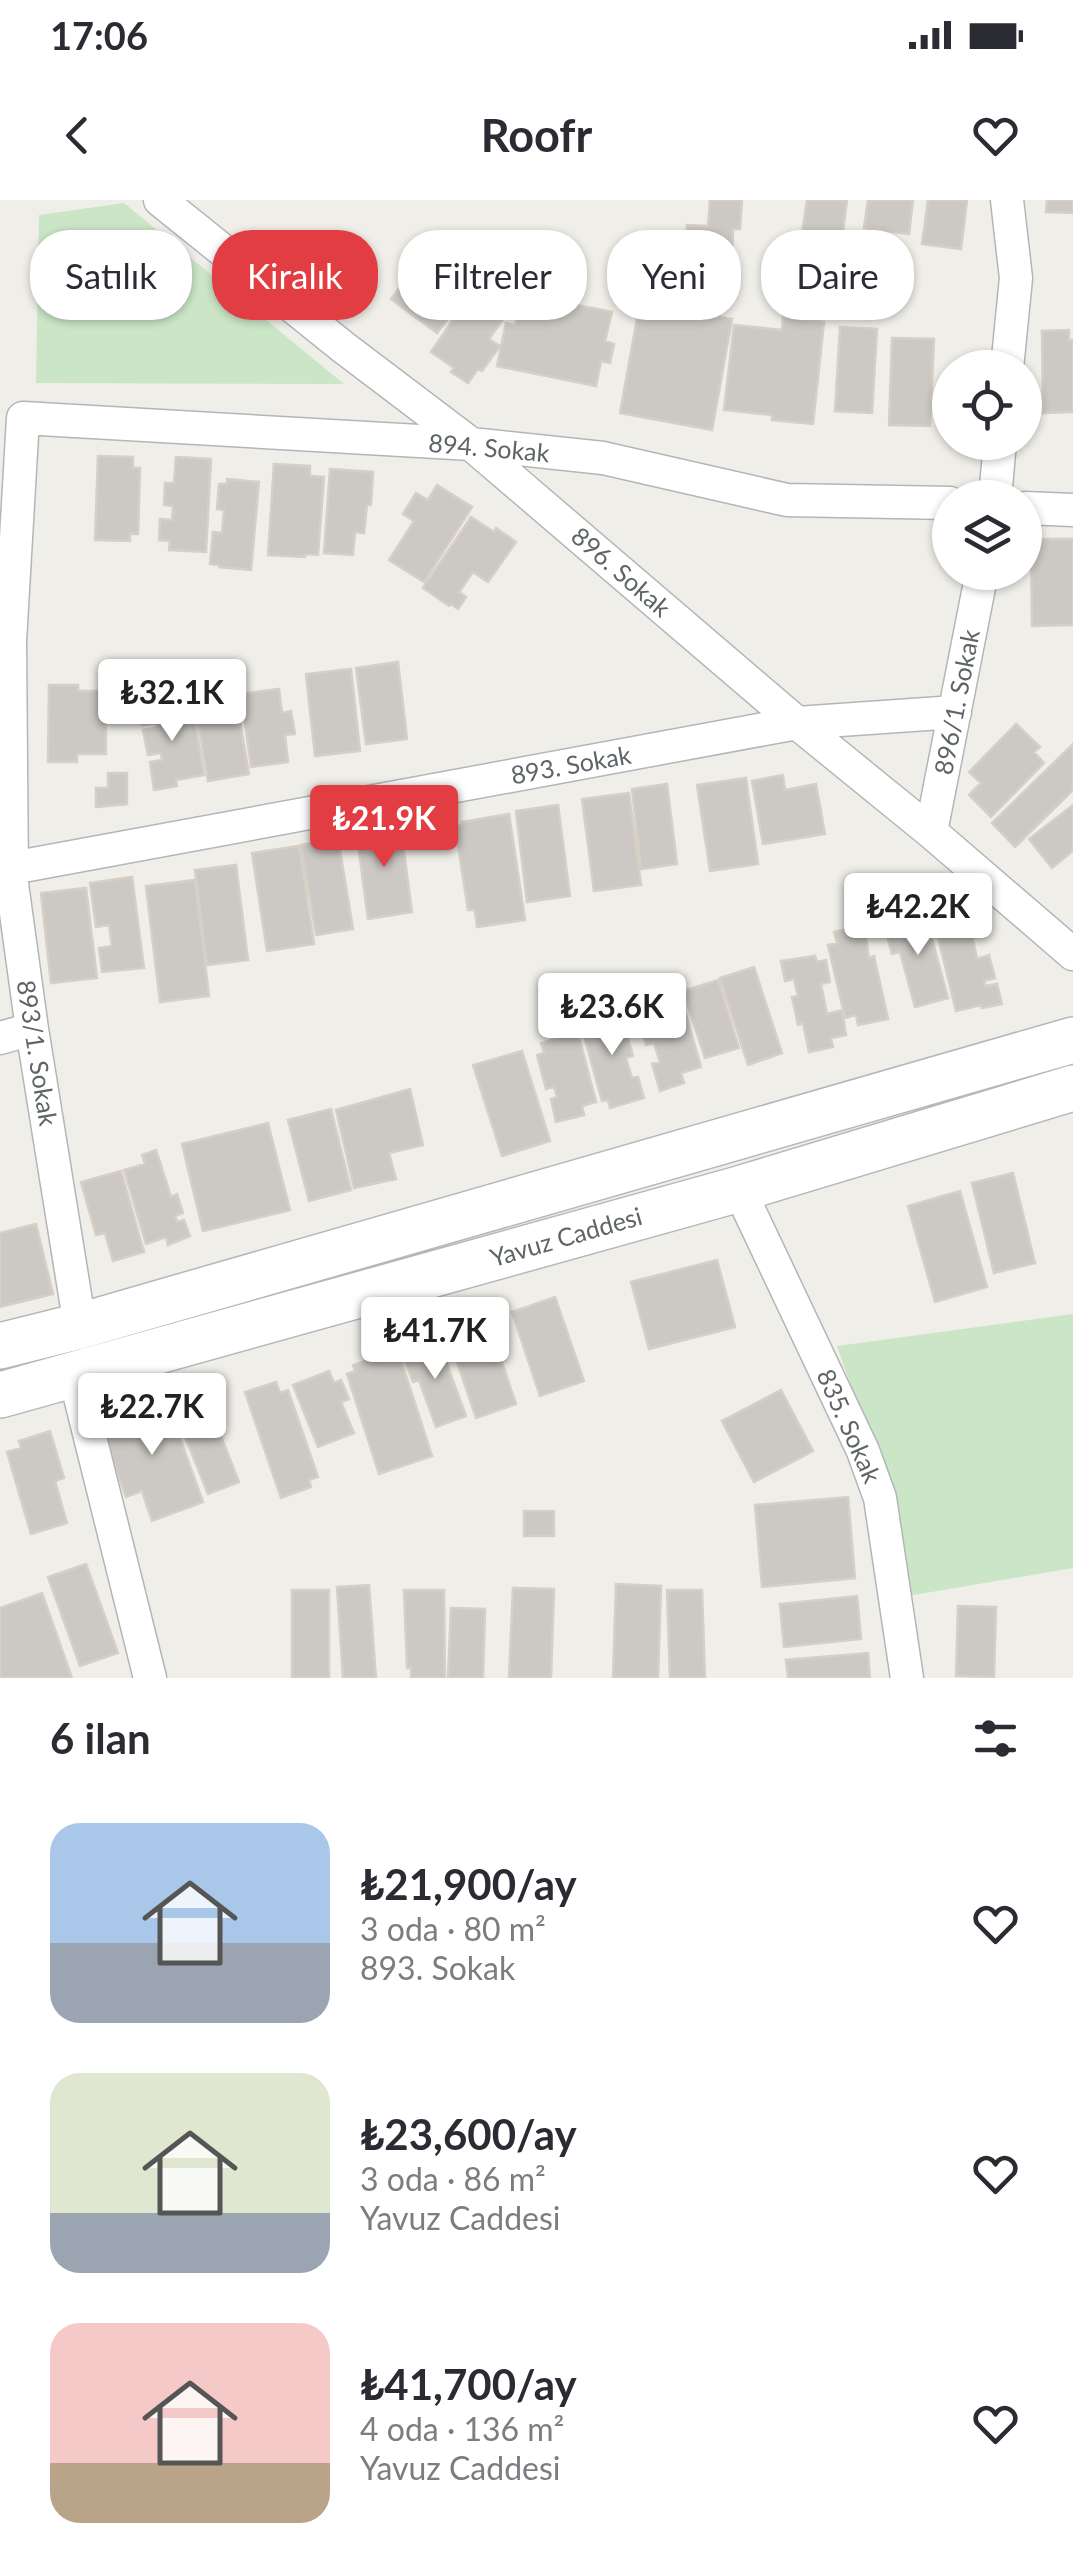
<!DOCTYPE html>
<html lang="tr">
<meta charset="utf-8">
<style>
body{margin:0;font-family:Lato,sans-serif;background:#f2f2f3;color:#2b2b33;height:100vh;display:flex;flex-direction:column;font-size:38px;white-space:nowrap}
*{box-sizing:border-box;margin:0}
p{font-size:32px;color:#7c7c81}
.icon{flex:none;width:55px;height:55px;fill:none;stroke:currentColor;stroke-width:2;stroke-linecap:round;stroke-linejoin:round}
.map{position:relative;height:1478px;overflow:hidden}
.sheet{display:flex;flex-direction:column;background:#fff;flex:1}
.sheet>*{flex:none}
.guide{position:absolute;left:30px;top:30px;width:1015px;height:90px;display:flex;gap:20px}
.controls{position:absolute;left:932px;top:150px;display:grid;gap:20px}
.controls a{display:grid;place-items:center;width:110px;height:110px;border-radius:50%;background:#fff;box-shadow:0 2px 8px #0004;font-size:50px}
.price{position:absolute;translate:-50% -85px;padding:0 22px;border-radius:10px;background:#fff;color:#222;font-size:32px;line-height:65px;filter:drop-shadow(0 2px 5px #0008)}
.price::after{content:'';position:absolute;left:50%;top:60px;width:30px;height:22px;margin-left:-15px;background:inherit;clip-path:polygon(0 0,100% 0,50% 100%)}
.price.on{background:#e23d42;color:#fff}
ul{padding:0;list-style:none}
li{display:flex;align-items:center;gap:30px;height:250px;padding:0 50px}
li span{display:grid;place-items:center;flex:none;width:280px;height:200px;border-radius:30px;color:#555}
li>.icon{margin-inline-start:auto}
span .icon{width:120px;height:120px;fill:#fffc;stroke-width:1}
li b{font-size:42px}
h2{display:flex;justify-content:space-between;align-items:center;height:120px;padding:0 50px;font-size:42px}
.chip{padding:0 35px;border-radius:40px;background:#fff;box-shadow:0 2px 8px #0004;font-size:35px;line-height:90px}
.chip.on{background:#e23d42;color:#fff}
.status{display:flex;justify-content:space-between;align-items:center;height:70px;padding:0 50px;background:#fff;direction:ltr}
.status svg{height:28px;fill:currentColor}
header{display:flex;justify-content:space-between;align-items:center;height:130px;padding:0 50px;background:#fff;font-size:45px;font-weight:700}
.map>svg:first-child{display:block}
.green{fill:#cae6c6}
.building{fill:#ccc9c4;stroke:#d5cfc6;stroke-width:2.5}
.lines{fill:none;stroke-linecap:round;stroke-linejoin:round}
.minor-casing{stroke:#b3b6b9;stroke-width:35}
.secondary-casing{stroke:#b4b8bb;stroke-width:48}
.minor{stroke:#fff;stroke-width:32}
.secondary{stroke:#fff;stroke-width:45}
.labels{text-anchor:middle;stroke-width:8;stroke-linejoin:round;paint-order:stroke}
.street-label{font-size:25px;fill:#5f6467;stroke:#fff}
</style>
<div class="status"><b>17:06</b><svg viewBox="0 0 49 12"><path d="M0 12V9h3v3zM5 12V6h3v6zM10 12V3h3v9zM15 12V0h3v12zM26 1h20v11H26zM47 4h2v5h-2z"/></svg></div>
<header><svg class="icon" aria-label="back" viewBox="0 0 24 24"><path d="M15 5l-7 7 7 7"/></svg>Roofr<svg class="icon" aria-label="heart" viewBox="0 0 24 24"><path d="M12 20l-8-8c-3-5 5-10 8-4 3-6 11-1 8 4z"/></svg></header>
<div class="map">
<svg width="1073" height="1478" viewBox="0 0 1073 1478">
<rect width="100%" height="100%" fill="#f0eee8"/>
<!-- green -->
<path class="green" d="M124 3 344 184 36 183 39 15Z
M1073 1114V1368L908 1396 887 1289 837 1146Z"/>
<!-- building -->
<path class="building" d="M710 0H742L740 29H733L732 55 714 54V57L685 56 687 25 708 26Z
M807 0H847L842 38 802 33Z
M868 0H913L909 34 864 28Z
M928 0H967L961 49 922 44Z
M1047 0H1073V13L1046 12Z
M437 38 483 73 437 133 391 99Z
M476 86 510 109 489 139 500 146 482 171 478 169 468 183 451 172 454 168 431 152Z
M522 94 612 112 605 141 614 144 610 163 601 161 596 186 497 166 506 123 515 125Z
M640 102 732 119 712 230 620 213Z
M783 117 824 122 813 224 772 220V215L724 210 734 125 782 130Z
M840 127 877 129 872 213 835 211Z
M1069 130V140H1073V212L1043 213 1042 131Z
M892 138 934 139 930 226 889 225Z
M98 256 133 257V268H140L138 334H130V341L95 340Z
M176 257 211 259 206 352 169 350 170 341 159 340 160 319 172 320 173 306 164 305 165 283H174Z
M274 264 310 266V276L324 277 318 355 305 354V357L268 355Z
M330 269 373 272 371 305H367L364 333 355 332 353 355 324 353Z
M227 279 259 282 251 370 219 367V365L210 364 213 332 222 333 224 310 217 309 219 284H227Z
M437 285 472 307 424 382 389 360 414 321 403 314 416 293 428 300Z
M471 317 494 332 496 328 516 342 488 382 473 372 459 392 466 397 458 409 451 404 449 406 423 388Z
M1031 339H1073V425L1032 426Z
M398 462 407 539 366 544 356 468Z
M351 469 360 551 315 556 306 474Z
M49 485H78V491H106V554H77V562H48Z
M279 489 282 513 291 511 295 534 285 535 288 562 251 567 241 494Z
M236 498 249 574 208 581 195 504Z
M192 503 204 575 176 580 177 586 154 590 150 562 162 560 161 553 148 555 143 530 157 528 156 523 142 525 139 507 159 504 160 509Z
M1016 524 1040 547 1034 552 1044 563 991 617 969 595 981 583 969 572Z
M1073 544V590L1015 647 992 623Z
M108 573H127V604L96 607V588H108Z
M783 575 785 590 816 584 825 634 763 644 752 581Z
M746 578 758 664 710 671 697 585Z
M667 584 677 664 641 669 632 589Z
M629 593 641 685 594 691 582 599Z
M558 605 570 696 527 702 516 611Z
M1073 605V651L1052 668 1029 639Z
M509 614 525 720 477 727 475 710H468L455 626 462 625V622Z
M400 622 412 712 368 719 356 628Z
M338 638 353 729 316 735 301 645Z
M299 646 314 744 267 751 252 653Z
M236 665 248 760 207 765 195 670Z
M132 677 144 768 102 772 99 748 112 746 109 725 96 727 90 683Z
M195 680 209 796 160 802 146 686Z
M86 688 97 778 51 783 41 693Z
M925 713 948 798 915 807 900 752 892 754 884 725Z
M975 717 979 734 972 735 977 759 989 755 995 778 984 781 985 786 997 784 1002 804 982 808 981 805 956 811 936 729 964 723 963 720Z
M864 725 869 758 874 756 888 819 858 825 856 815 845 818 828 745 837 743 834 732Z
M815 756 817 762 826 760 830 782 821 784 827 814 842 810 846 835 831 838 833 847 809 852 803 823 798 825 792 797 798 796 794 779 785 781 781 761Z
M754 767 782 853 748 865 720 778Z
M718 780 739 848 705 858 683 791Z
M677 783 701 867 681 873 684 883 660 891 652 864 660 862 654 843 646 845 630 791 644 787 645 792Z
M619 808 633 856 626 858 632 878 638 877 644 898 610 908 608 900 602 901 582 828 589 826 587 817Z
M578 833 596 902 582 906 584 915 556 922 551 899 557 897 554 887 546 889 537 855 544 853 541 843Z
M522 851 550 941 502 956 473 865Z
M410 889 423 945 389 953 396 979 354 988 336 910Z
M331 909 351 990 309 1001 288 920Z
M268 923 290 1010 203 1031 182 944Z
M156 950 171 997 177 994 183 1013 175 1016 177 1022 184 1020 190 1036 168 1045 166 1037 146 1044 124 970 145 964 142 955Z
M121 971 144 1052 113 1061 105 1033 96 1035 81 982Z
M1013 973 1035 1063 994 1073 972 983Z
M960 991 987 1087 935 1102 908 1006Z
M36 1024 53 1094 0 1107V1033Z
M717 1060 735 1127 649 1149 631 1082Z
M555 1097 584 1181 540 1196 512 1112Z
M433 1113 440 1137 404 1147 398 1123Z
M488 1121 516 1204 476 1218 448 1135Z
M438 1140 466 1216 436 1227 419 1180 413 1182 401 1151 411 1147 412 1150Z
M385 1154 387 1160 400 1157 432 1256 379 1274 347 1174 355 1171 353 1165Z
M329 1171 334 1183 341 1180 349 1199 341 1202 354 1233 318 1247 293 1185Z
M276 1182 280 1193 288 1190 318 1277 309 1280 311 1287 281 1298 245 1192Z
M781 1190 813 1251 754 1282 722 1221Z
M164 1194 203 1302 152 1321 142 1291 126 1297 101 1226 115 1221 112 1213Z
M215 1194 225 1217 215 1221 239 1282 208 1294 174 1209Z
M50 1231 64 1278 55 1281 67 1323 31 1334 7 1252 21 1248 19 1241Z
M848 1297 855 1378 762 1387 755 1305Z
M524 1311H554V1336H524Z
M86 1364 118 1453 80 1466 48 1377Z
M616 1384 661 1386 658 1478H613Z
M369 1385 376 1478H343L337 1387Z
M513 1388 554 1389 551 1478H509Z
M292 1390H329V1478H292Z
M404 1390H444L445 1478H411V1467L407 1468Z
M667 1390H702L705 1478H670Z
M42 1393 72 1478H0V1408Z
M857 1396 861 1439 784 1447 780 1404Z
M958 1406 996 1407 994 1477 956 1476Z
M451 1408 485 1409 483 1478H448Z
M868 1453 870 1478H788L786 1460Z"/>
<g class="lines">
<!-- minor casing -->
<g class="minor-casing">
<path id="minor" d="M160 0 343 147 471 244 797 523 931 632 1073 754
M1007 0 1016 78 1007 168
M995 298 1000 242
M1025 308 1073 310
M931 632 982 372
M12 668 797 523 955 512
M0 838 32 829
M739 989 863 1251 880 1298 907 1478
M80 1126 32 829 12 684 10 441 23 218 471 244 603 258 787 300 950 303
M74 1173 150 1478"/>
</g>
<!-- secondary casing -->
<g class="secondary-casing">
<path id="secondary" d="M0 1146 80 1126 1073 840
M0 1195 739 989 1073 888"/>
</g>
<!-- minor -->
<use href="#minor" class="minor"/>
<!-- secondary -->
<use href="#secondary" class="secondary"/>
</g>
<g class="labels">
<!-- street labels -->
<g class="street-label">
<text transform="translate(489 248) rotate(5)" y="9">894. Sokak</text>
<text transform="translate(621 372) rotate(41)" y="9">896. Sokak</text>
<text transform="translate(957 502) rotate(-79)" y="9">896/1. Sokak</text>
<text transform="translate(571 565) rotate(-10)" y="9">893. Sokak</text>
<text transform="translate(37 853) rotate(81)" y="9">893/1. Sokak</text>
<text transform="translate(566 1037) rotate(-16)" y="9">Yavuz Caddesi</text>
<text transform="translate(849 1226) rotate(66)" y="9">835. Sokak</text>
</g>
</g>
</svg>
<div class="controls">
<a><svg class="icon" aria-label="locate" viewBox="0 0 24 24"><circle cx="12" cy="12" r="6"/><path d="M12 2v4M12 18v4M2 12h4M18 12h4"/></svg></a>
<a><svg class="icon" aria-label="layers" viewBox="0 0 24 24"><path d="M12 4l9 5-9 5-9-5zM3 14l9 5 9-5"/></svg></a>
</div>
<b class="price" style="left:172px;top:544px">₺32.1K</b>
<b class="price on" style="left:384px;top:670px">₺21.9K</b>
<b class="price" style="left:918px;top:758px">₺42.2K</b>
<b class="price" style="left:612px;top:858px">₺23.6K</b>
<b class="price" style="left:435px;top:1182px">₺41.7K</b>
<b class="price" style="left:152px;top:1258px">₺22.7K</b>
<div class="guide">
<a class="chip">Satılık</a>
<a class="chip on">Kiralık</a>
<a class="chip">Filtreler</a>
<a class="chip">Yeni</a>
<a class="chip">Daire</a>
</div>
</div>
<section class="sheet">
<h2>6 ilan<svg class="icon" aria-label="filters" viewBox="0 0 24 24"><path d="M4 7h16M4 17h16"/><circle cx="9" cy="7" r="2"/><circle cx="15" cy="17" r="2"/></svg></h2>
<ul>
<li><span style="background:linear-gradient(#a9c7e8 60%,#9aa5b1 0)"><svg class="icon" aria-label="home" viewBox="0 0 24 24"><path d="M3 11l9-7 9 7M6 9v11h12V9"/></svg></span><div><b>₺21,900/ay</b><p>3 oda · 80 m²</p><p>893. Sokak</p></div><svg class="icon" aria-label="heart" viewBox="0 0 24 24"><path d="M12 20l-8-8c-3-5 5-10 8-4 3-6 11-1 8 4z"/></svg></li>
<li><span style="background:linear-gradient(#dfe7d0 70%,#9aa5b1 0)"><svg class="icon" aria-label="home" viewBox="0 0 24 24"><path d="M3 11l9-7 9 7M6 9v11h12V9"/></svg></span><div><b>₺23,600/ay</b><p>3 oda · 86 m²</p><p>Yavuz Caddesi</p></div><svg class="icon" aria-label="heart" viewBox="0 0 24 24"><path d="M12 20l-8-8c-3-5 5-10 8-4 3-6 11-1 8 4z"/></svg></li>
<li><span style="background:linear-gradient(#f6c9c9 70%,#b9a48a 0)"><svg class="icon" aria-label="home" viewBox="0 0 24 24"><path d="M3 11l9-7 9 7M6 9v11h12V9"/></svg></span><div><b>₺41,700/ay</b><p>4 oda · 136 m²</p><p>Yavuz Caddesi</p></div><svg class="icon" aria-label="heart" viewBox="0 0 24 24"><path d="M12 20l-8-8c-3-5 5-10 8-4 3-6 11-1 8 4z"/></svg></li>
</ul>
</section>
